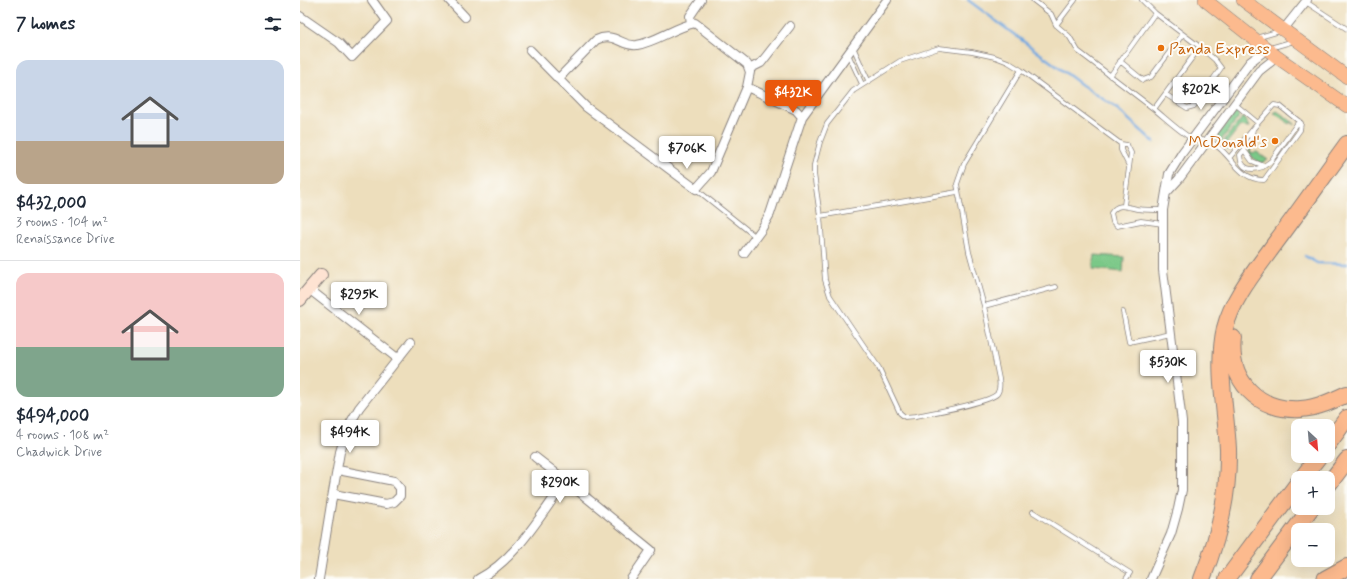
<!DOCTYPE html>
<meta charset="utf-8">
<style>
body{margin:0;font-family:Mynerve,sans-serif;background:#f6f6f7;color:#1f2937;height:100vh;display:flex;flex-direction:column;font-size:15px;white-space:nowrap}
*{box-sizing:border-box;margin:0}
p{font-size:13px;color:#747a83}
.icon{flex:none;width:22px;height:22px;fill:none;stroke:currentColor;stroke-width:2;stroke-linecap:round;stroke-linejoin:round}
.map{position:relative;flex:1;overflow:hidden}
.details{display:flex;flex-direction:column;background:#fff;width:300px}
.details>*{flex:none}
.needle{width:26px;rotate:154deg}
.tools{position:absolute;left:991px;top:419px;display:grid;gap:8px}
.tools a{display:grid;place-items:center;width:44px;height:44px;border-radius:8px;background:#fff;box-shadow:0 4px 16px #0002;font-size:20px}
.price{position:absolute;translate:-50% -34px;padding:0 9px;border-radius:4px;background:#fff;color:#222;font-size:13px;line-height:26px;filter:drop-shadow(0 1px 2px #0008)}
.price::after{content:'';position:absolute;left:50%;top:24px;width:12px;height:9px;margin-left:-6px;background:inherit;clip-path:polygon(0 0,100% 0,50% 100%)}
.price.active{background:#ea580c;color:#fff}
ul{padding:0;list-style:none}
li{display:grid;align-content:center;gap:8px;height:212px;padding:0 16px}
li+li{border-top:1px solid #e0e1e3}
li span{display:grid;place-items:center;height:124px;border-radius:12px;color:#555}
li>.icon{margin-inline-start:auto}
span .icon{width:72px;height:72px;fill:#fffc;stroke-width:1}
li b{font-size:17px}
h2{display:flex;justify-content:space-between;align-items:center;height:48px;padding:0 16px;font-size:17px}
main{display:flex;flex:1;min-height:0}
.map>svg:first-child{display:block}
.green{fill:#7ac887;stroke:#4e7561}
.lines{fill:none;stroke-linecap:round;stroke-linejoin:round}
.stream{stroke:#72a8e0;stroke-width:2.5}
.lane-casing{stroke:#88807c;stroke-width:5.5}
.street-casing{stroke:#88807c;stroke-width:10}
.secondary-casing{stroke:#88807c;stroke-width:14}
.primary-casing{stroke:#88807c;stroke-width:14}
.highway-casing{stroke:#88807c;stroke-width:18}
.lane{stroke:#fff;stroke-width:4}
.street{stroke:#fff;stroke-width:8}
.secondary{stroke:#fee3d2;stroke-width:12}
.primary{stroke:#fcba8e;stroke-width:13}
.highway{stroke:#fcba8e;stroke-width:16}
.food-dot{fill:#e8710a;stroke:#fdfcf7;stroke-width:1.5}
.labels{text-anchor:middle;stroke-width:4;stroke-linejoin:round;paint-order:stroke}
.food-label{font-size:16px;fill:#c56008;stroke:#fdfcf7;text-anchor:start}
</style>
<main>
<section class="details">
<h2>7 homes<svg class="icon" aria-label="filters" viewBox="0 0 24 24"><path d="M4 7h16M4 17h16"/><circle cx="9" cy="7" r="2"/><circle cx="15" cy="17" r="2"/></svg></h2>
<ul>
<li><span style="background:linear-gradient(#c9d6e8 65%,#b9a48a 0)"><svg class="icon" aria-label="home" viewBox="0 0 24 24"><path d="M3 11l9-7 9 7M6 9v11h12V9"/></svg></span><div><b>$432,000</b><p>3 rooms · 104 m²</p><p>Renaissance Drive</p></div></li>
<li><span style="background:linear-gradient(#f6c9c9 60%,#7fa58c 0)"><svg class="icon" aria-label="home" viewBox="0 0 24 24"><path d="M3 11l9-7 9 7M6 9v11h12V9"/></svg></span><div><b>$494,000</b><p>4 rooms · 108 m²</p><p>Chadwick Drive</p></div></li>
</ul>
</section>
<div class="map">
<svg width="1047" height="579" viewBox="0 0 1047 579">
<rect width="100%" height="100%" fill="#fdfcf7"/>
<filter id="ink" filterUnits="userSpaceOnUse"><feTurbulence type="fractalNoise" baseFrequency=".025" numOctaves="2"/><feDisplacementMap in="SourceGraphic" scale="8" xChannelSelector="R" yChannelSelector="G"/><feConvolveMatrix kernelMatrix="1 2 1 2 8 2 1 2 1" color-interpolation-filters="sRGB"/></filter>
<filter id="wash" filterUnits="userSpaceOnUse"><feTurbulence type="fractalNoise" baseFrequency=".012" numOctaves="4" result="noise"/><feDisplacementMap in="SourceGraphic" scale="16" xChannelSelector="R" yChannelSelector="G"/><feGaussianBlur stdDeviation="0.9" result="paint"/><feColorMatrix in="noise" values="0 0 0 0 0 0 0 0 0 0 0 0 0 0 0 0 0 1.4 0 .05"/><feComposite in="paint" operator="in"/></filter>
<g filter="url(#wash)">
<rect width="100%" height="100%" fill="#eddebc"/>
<!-- green -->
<path class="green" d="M936 111 939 113V117L922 139V146L918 142V135Z
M977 111 994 123 995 125 991 122 990 124 974 113Z
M943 117 949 127 940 126 926 144 933 148 930 150 925 148V139Z
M950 146 951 153 957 152 968 160 961 163 951 157 949 152Z
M794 255 824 257 823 272 793 269Z"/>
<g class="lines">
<!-- stream -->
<path class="stream" d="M668 0 782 85 815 107 854 142
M1005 256 1017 263 1047 264"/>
</g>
</g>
<g filter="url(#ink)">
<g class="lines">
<!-- lane casing -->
<g class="lane-casing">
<path id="lane" d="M733 0 751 14 756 25
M775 0 756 25 769 36 778 51 854 109 900 47 855 13 842 0
M1006 2 1047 29
M956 38 980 31
M553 47 568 80
M970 48 994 41
M548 54 562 84
M820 61 843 80 851 77 883 34
M721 70 664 164 657 184 669 252 684 306 699 379C700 385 700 390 697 394 689 403 630 413 616 416L605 417 600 413 579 368 530 296 525 280 520 216 514 174V165L520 142 527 124 553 91 600 61 639 48 672 52 695 57 708 62 721 70 821 144 827 145 831 153 824 205
M810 76 855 13
M865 94 887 108 894 106 921 68 915 60 900 47
M935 104 958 123
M854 109C863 116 883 135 893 139 897 141 903 139 908 141 931 150 936 180 964 180L1000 130 1001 123 980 106 974 105 958 123 930 157
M953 129 951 139 944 150 952 161 964 166 971 161 999 121
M821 144V150L829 166
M944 150 940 155C941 170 951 171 963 167
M396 189 456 237
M520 216 657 192
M863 224 841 221 817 226 813 222 811 213C818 202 827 207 837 209 846 210 855 210 863 210
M684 306 756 287
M823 312 829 342 871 333
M733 512 830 573 826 579"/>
</g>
<!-- street casing -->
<g class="street-casing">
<path id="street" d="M149 0 165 17
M0 16 39 43 52 57 87 21 72 0
M391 24 390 16 401 0
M983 30 1007 0
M230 50 286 107 396 189 411 172 447 87 496 110 502 117
M449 69 461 63 490 26
M258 79 296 40C315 31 321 47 337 45 356 42 375 27 395 23L447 64 450 72 447 87
M867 192 879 179 959 71 977 57
M444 253 461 230 470 214 502 117 587 0
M9 289 97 358
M235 457 266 481
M33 494 86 504 94 502 100 496V488L94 481 38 470
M19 579 32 498 40 452 47 429 59 408 111 342
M178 579C216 560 241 514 266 481L351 550 331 579
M851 579 871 534 878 509 882 490V422L863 270V210L869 174 882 153 950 62 967 49"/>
</g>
<!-- secondary casing -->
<g class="secondary-casing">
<path id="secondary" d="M0 300 21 275"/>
</g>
<!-- primary casing -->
<g class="primary-casing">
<path id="primary" d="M905 0 977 57 1047 106
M943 0 1047 77"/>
</g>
<!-- highway casing -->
<g class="highway-casing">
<path id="highway" d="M933 338C928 380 958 412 1001 409 1017 408 1032 401 1047 394
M1028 444 1047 418
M1002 478 1019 456
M1028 485 1047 460
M902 579C919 537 929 495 928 449 926 410 916 367 925 328 933 296 957 269 976 242 1000 210 1023 177 1047 144
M927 579 998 483
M958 579 1011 508
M1025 579 1047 567"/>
</g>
<!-- lane -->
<use href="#lane" class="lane"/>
<!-- street -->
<use href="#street" class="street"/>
<!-- secondary -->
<use href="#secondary" class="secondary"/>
<!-- primary -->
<use href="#primary" class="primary"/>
<!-- highway -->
<use href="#highway" class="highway"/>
</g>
</g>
<!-- markers -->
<g class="food-dot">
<circle cx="861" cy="48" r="4"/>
<circle cx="975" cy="141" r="4"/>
</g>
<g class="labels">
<!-- food labels -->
<g class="food-label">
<text x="869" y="54">Panda Express</text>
<text x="967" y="147" text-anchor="end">McDonald's</text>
</g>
</g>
</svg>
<div class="tools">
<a><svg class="needle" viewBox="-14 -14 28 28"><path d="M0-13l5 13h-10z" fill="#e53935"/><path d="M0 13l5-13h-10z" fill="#747a83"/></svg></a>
<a>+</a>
<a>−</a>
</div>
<b class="price" style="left:901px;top:111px">$202K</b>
<b class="price active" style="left:493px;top:114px">$432K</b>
<b class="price" style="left:387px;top:170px">$706K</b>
<b class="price" style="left:59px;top:316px">$295K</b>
<b class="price" style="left:868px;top:384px">$530K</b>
<b class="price" style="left:50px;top:454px">$494K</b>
<b class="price" style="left:260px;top:504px">$290K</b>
</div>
</main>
